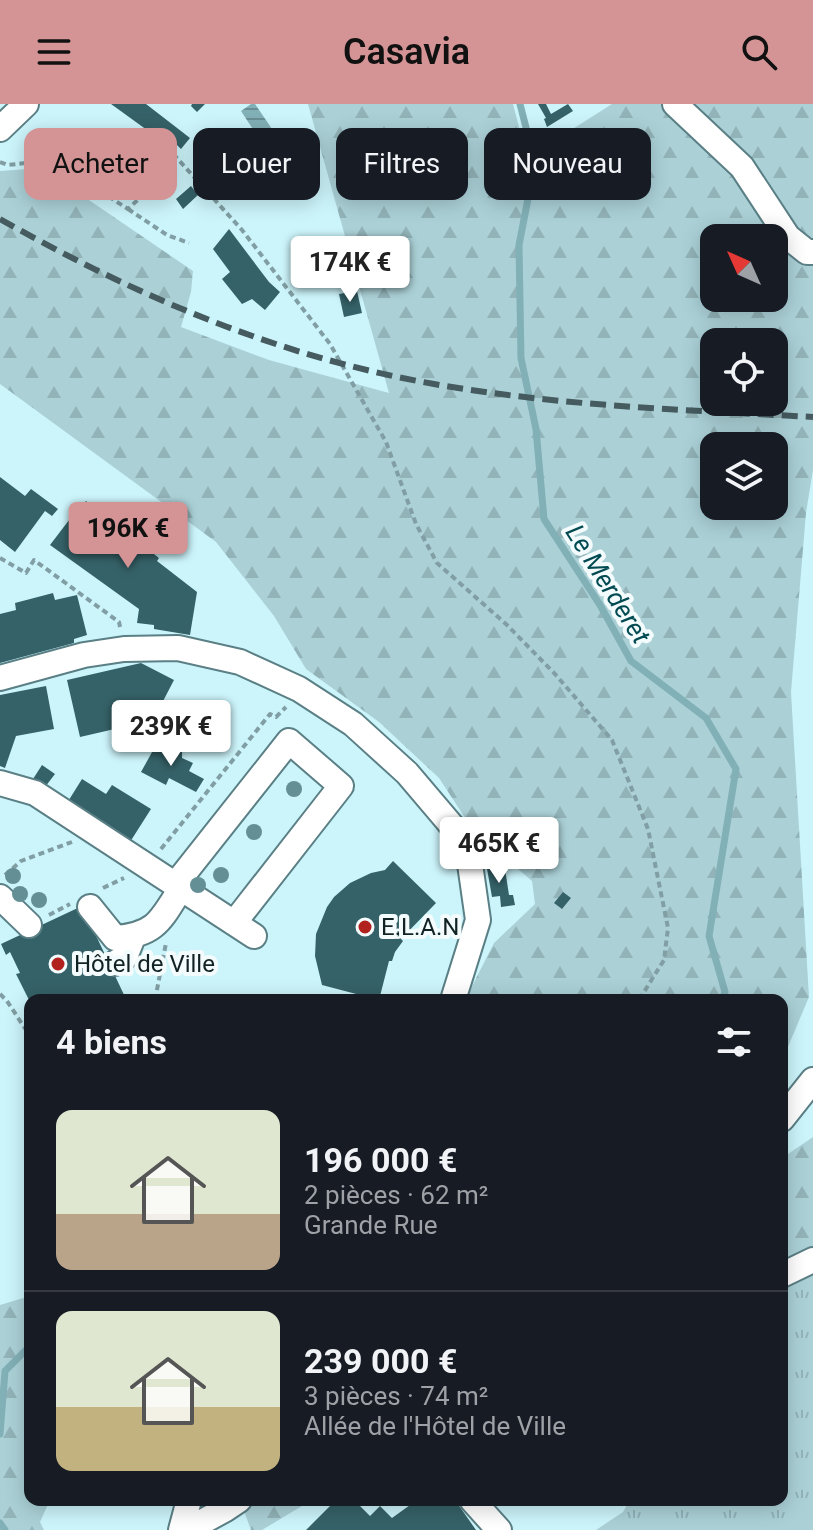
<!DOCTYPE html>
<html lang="fr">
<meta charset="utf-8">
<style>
body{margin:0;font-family:Roboto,sans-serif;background:#20242c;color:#f1f3f6;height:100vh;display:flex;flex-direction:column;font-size:30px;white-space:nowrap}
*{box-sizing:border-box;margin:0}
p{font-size:26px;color:#9ea1a6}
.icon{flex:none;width:44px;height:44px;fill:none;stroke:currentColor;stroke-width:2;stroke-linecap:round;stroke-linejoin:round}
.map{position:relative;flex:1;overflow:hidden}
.side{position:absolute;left:24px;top:890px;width:764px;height:512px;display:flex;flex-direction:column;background:#171b24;border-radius:16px;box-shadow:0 4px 20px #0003}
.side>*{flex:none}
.banner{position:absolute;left:24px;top:24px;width:766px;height:72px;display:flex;gap:16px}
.needle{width:52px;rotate:315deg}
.buttons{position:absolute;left:700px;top:120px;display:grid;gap:16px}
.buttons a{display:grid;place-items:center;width:88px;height:88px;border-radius:16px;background:#171b24;box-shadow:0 4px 20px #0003;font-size:40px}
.price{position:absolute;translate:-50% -68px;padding:0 18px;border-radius:8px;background:#fff;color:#222;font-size:26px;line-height:52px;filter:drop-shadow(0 2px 4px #0008)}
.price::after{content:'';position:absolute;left:50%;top:48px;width:24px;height:18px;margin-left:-12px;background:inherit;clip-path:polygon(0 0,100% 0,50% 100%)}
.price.selected{background:#d49495;color:#111}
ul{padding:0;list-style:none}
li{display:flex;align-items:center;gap:24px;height:200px;padding:0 32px}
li+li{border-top:2px solid #363941}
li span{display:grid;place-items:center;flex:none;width:224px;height:160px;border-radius:16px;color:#555}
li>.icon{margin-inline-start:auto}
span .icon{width:96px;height:96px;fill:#fffc;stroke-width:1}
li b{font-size:34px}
h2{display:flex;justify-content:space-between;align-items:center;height:96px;padding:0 32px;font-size:34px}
.tag{padding:0 28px;border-radius:16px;background:#171b24;box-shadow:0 4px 20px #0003;font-size:28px;line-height:72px}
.tag.selected{background:#d49495;color:#111}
header{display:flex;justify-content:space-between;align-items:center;height:104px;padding:0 32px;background:#d49495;color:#111;font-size:36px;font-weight:600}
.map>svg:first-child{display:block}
.grass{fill:url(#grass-tufts)}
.forest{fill:url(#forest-firs);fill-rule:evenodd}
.water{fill:url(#water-rules)}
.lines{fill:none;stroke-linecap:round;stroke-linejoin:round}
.stream{stroke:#82b0b7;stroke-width:7}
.building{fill:#356268}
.minor-casing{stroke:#5a7f85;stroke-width:28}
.path{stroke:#809ea3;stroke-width:4;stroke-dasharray:6 4;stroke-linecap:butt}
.minor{stroke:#fff;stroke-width:24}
.rail{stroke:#455b5f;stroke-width:6;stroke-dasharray:16 8;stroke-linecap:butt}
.tree{fill:#648f95}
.poi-dot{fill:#b1211e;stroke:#f3fbfc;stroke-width:3}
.labels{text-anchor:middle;stroke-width:8;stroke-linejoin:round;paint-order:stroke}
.poi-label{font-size:24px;fill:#122224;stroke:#f3fbfc;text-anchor:start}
.water-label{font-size:26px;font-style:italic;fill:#004a52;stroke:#f3fbfc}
</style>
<header><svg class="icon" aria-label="menu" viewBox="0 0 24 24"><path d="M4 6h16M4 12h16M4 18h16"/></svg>Casavia<svg class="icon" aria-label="search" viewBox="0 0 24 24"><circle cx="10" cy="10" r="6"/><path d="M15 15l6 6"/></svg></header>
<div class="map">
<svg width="813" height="1426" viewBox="0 0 813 1426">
<defs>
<pattern id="grass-tufts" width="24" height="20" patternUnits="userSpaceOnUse" patternTransform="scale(2)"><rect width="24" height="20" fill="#abd1d7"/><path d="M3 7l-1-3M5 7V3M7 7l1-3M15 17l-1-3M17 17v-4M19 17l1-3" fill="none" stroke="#92b3b8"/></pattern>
<pattern id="forest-firs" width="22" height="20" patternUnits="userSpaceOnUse" patternTransform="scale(2)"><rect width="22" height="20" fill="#abd1d7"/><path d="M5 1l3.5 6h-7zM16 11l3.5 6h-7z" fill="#92b3b8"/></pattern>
<pattern id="water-rules" width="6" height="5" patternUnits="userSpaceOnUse" patternTransform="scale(2)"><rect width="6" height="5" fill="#82b0b7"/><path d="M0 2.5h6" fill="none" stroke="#698f95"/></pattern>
</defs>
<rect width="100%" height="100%" fill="#ccf5fb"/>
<!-- grass -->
<path class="grass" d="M813 1169V1426H596L623 1408 630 1396H782V1185Z"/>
<!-- forest -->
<path class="forest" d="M308 0H513L527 54 612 0H813V366L806 409 791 588 809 893 782 957V896H465L494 839 535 800 532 777 473 726 439 674 379 618 306 565 274 512 216 438 0 280V67L42 64 193 167 191 188 181 223 269 256 389 289ZM714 134H774V194H714ZM714 238H774V298H714ZM714 342H774V402H714Z
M813 1033V1143L782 1157V1054Z
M30 1192V1396H50L40 1418 44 1426H0V1201Z
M240 1396H312L262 1426H251Z"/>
<!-- water -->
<path class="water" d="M251 0H255L272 25 258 33 241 7Z"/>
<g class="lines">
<!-- stream -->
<path class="stream" d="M520 0 535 59 519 141 521 254 536 325 544 415 600 501 631 557 706 614 736 665 709 832 725 888 722 896
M0 1330 5 1267 30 1242
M0 1419 5 1426"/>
</g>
<!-- building -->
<path class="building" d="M111 0H146L190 34 181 45 172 36 158 34Z
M192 0H205L197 8 191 2Z
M538 0H546L551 10 568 0 573 7 547 23 544 15 546 14Z
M546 28 548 38 536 42 533 32Z
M134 34 163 55 151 69 124 46Z
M191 82 198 91 183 105 176 95Z
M229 125 269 178 280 188 265 206 252 195 242 200 222 175 230 168 213 145Z
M357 187 362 209 344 213 339 190Z
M0 373 25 392 31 385 58 405 52 412 45 407 15 448 0 436Z
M86 397 159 454 157 457 197 488 190 531 154 525V521L137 519 139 505 50 441 79 403 80 404Z
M53 489 55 496 77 491 87 531 74 535V539L0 559V510L16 506 15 499Z
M141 559 174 576 147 628 132 621 80 633 67 576Z
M46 582 54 625 16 632 5 664 0 662V591Z
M170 639 182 646V654L193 659 189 667 204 675 196 688 169 674 166 681 141 668 156 641 164 645Z
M42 661 55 670 45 683 33 675Z
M82 675 106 690 112 681 151 705 130 738 67 699Z
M393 757 436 799 401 835 403 837 395 848 392 857H389L379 896 322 881 315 852 316 830 327 803 334 793 350 779 371 769 385 766Z
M489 758 505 765 509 791H513L515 801 501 803 500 792 492 793 486 759Z
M563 788 571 794 562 805 554 799Z
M82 802 126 895 29 896 16 870 20 869 10 848 6 851 1 840Z
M336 1396H354L370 1412 380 1402 392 1414 417 1396H455L476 1426H306Z"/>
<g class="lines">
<!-- minor casing -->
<g class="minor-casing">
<path id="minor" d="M675 0 742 63 788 133 807 148H813
M0 25 26 0
M0 574 84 551 124 545 178 544 240 558 299 585 353 620 407 669 452 722 470 760 478 816 453 896
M0 679 35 689 254 832
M175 781 289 637 341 682 234 819
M0 793 29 821
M90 803 115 834C156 831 161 816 181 784
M115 859 125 853 133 833
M782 1015 813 976
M782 1171 813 1156
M472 1396 499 1426
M181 1426 189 1396
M187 1426 224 1406 239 1396"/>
</g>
<!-- path -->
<path class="path" d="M0 58 8 61 52 56 128 105 146 88 176 53 242 126 330 240 386 338 416 420 437 459 507 521 555 570 612 636 648 725 668 824 664 856 639 896
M128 105 167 131 189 139
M0 454 26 469 34 456 119 518 120 523
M161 745 270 610 276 613 286 603
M5 771 21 757 72 738
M103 784 124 774
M49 811 70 800
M0 890 7 897 30 932
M155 896 166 839"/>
<!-- minor -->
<use href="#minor" class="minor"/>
<!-- rail -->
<path class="rail" d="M0 115C136 192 279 253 434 280 559 302 686 306 813 313"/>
</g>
<!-- trees -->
<g class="tree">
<circle cx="294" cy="685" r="8"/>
<circle cx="254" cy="728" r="8"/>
<circle cx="221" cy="771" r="8"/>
<circle cx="13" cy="772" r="8"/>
<circle cx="198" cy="781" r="8"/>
<circle cx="20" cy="790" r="8"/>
<circle cx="39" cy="796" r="8"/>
</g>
<!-- markers -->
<g class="poi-dot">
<circle cx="365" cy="823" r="8"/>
<circle cx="58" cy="860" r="8"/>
</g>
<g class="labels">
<!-- poi labels -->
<g class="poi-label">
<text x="381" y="831">E.L.A.N</text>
<text x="74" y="868">Hôtel de Ville</text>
</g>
<!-- water labels -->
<g class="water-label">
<text transform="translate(608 480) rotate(58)" y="9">Le Merderet</text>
</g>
</g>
</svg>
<div class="buttons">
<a><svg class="needle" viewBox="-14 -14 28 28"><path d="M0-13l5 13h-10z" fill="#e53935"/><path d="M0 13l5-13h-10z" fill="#9ea1a6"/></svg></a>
<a><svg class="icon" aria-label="locate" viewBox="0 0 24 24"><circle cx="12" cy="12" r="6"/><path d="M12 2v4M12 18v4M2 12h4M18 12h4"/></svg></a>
<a><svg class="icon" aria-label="layers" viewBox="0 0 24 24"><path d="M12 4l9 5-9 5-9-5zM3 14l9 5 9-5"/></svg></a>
</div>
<b class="price" style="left:350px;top:200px">174K €</b>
<b class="price selected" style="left:128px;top:466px">196K €</b>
<b class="price" style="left:171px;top:664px">239K €</b>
<b class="price" style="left:499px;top:781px">465K €</b>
<div class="banner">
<a class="tag selected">Acheter</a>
<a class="tag">Louer</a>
<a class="tag">Filtres</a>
<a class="tag">Nouveau</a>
</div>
<section class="side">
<h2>4 biens<svg class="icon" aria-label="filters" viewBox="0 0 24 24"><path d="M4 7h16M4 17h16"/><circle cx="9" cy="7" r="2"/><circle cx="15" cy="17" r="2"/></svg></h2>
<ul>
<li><span style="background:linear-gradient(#dfe7d0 65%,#b9a48a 0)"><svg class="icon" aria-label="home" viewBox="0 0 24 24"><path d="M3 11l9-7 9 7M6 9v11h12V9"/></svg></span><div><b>196 000 €</b><p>2 pièces · 62 m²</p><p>Grande Rue</p></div></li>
<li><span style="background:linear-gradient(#dfe7d0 60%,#c2b280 0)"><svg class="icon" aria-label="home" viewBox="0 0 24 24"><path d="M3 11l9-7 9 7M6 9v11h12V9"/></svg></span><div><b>239 000 €</b><p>3 pièces · 74 m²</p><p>Allée de l'Hôtel de Ville</p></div></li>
</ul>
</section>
</div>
